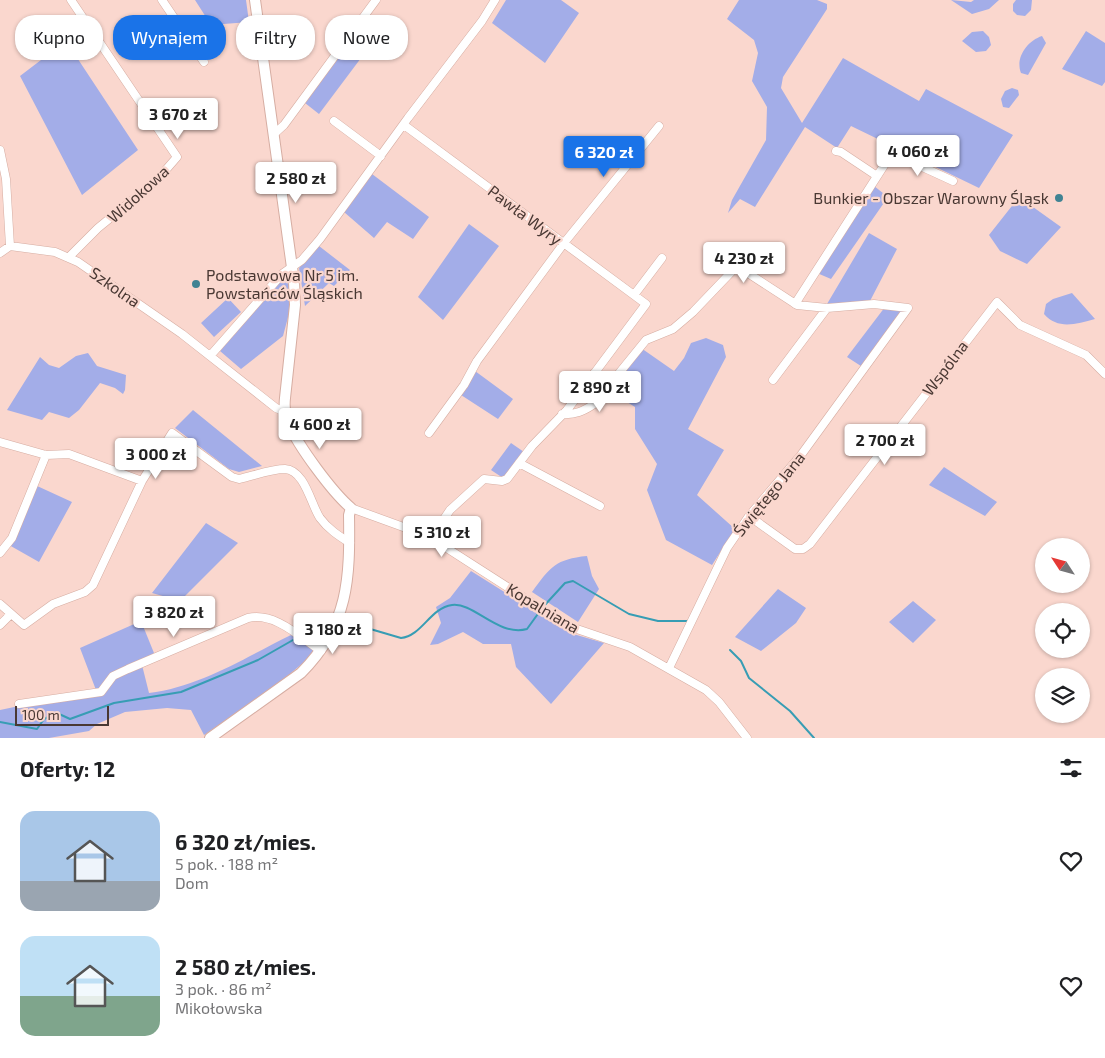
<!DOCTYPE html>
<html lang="pl">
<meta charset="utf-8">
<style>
body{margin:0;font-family:"Exo 2",sans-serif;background:#f6f6f6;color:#202124;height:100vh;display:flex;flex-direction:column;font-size:19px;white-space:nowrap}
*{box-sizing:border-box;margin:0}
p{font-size:16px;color:#757577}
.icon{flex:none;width:28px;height:28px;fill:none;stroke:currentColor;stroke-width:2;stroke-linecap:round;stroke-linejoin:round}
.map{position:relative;height:738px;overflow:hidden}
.details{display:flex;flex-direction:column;background:#fff;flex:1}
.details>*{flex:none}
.hud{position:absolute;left:15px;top:15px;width:500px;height:45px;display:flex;gap:10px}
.needle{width:32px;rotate:306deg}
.fabs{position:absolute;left:1035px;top:538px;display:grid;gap:10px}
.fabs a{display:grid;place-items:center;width:55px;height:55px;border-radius:50%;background:#fff;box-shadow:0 1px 4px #0004;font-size:25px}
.scale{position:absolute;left:15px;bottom:12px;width:94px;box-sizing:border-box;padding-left:5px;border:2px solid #493833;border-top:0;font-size:14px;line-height:18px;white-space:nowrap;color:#493833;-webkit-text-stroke:4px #fad7ce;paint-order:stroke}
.price{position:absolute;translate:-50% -42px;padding:0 11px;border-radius:5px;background:#fff;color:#222;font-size:16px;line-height:32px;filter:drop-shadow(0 1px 2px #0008)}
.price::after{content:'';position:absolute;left:50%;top:30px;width:15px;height:11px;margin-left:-8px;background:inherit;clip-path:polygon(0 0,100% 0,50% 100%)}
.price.active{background:#1a73e8;color:#fff}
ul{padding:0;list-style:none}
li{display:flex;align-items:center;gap:15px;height:125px;padding:0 20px}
li span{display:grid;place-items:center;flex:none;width:140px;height:100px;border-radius:15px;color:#555}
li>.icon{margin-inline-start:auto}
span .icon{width:60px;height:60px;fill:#fffc;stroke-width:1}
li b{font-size:21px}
h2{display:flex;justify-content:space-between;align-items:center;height:60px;padding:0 20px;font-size:21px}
.chip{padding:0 18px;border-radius:20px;background:#fff;box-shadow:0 1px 4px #0004;font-size:18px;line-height:45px}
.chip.active{background:#1a73e8;color:#fff}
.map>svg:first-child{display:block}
.green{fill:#a3ade8}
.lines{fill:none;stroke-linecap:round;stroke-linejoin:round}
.stream{stroke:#379db4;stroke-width:2}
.street-casing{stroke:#d6ada2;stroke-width:9}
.secondary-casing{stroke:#d6ada2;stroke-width:12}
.street{stroke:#fff;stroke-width:8}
.secondary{stroke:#fff;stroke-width:10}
.poi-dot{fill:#408393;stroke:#fad7ce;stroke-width:2}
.labels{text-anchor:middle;stroke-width:4.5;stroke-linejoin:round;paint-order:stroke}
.street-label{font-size:16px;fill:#493833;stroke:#fad7ce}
.poi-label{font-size:16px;fill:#493833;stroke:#fad7ce;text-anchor:end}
</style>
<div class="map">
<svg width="1105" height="738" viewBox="0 0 1105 738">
<rect width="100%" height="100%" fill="#fad7ce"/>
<!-- green -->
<path class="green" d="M195 0H246L249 22 211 25Z
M506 0H561L579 13 545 63 492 23Z
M739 0H817L827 4V9L783 77 781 88 802 123 843 58 919 101 926 89 1013 135 979 188 851 126 837 148 805 127 755 207 740 199 728 213 732 200 766 140 767 107 752 81 758 53 754 40 727 19Z
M951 0 971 2 974 0H999L989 9 972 14Z
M1016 0H1032L1031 10 1025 16 1017 15 1013 11V4Z
M983 31 989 37 991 45 986 51 976 52 962 41 972 32Z
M1086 31 1105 43V82L1102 86 1062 69Z
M1042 36 1046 43 1028 75 1021 73C1015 58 1027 41 1042 36Z
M351 38 367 50 319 114 305 103Z
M66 41 138 150 82 195 20 76Z
M1012 88 1018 90 1019 95 1009 108 1003 107 1001 99 1005 91Z
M372 174 429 217 413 239 387 222 374 238 344 212Z
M874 186 888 197 831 279 817 273Z
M1019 197 1061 227 1027 264 1000 251 989 235Z
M469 224 499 246 443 320 418 297Z
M869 233 897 249 870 301 827 304Z
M319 246 350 270 334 286 329 283 305 306 299 268Z
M287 273 290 275 291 306 283 336 241 369 220 351Z
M1072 293 1095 319C1076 324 1058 330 1044 314L1046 304 1053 299Z
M228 298 241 312 214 337 201 323Z
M885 307 904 310 864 368 847 357Z
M706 338 723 345 726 357 688 429 724 450 697 495 735 529 712 565 666 540 647 490 657 464 635 429V407L608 390 641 348 674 371 684 358 691 343Z
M88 353 97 366 126 375 125 390 123 394 115 388 100 383 79 410 69 418 49 412 42 420 7 410 40 357 49 365 59 368 76 356Z
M475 371 513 399 498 419 461 395Z
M590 390 597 395 589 405 582 400Z
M193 410 262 466 239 472 229 469 175 428Z
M511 443 524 452 503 478 491 470Z
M944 467 997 502 985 516 929 485Z
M35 485 72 502 39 562 9 545Z
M206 523 238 543 185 596 170 598 152 593Z
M587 556 592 576 599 589 578 622 532 592C550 567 556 559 587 556Z
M471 571 570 633 604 643 551 704 516 667 511 644H483L463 632 438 644 430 645 441 623 436 607 450 598Z
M778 589 806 608 796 623 761 651 735 637Z
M913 601 936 620 913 643 889 622Z
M141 621 154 653 142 665 149 693C200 687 246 657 291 635L316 652 272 689 204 735 191 710 167 708 125 712 97 724 89 731 49 738H0V710L96 690 80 648Z"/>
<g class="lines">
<!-- stream -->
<path class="stream" d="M543 607 565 583 573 581 629 614 658 621H690
M343 621 401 638C422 636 430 608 452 605 474 602 498 637 527 629L540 611
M302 633 322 619H330
M730 650 741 661 749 678 790 711 814 738
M0 722 37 729 44 719 57 713 70 719 114 703 181 692 258 660 293 640"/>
<!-- street casing -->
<g class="street-casing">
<path id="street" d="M162 0 204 62
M334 121 381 156
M404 125 646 304 567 410 532 446 507 479 502 481 484 479 450 510 431 538
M274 134 284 125 376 0
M0 150 6 179 10 246
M836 151 841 152 877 176
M10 246 55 252 78 262 182 334 276 408 285 412
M0 253 10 246
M69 257 98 228 157 180 177 157 71 0
M634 295 662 258
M795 304 892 153 953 181
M210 356 282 274 302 260 320 239 408 118 482 21 495 0
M594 373 603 384H610
M773 380 827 308
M562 414C575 415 584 411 594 404L646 340 673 329 693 312 737 266 797 305 827 308 874 304 908 308 801 455 749 516 727 548 669 668
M429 433 464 385 477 361 564 243 659 126
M0 442 46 455 69 454 142 481
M519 463 600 506
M351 508 428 536 568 626 630 647 706 690 719 702 747 738
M749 516 795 549H803L810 544 997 302 1020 325 1086 355 1105 374
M0 553 12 538 46 455
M0 604 24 625 53 604 85 592 93 585 142 481 172 433 232 477 239 479C253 476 271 469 285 469 305 470 311 505 320 518 328 529 339 536 350 543
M0 625 11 614
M19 704 101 692 113 676 128 669 248 618C275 612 300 637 321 651"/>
</g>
<!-- secondary casing -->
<g class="secondary-casing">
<path id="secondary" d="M210 738 301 673C349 625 350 578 349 515L351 508C333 493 298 446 289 424 285 416 284 407 285 398L295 305 294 282 255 0"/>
</g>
<!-- street -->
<use href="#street" class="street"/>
<!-- secondary -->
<use href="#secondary" class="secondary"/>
</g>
<!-- markers -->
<g class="poi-dot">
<circle cx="1059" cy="198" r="5"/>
<circle cx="196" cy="284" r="5"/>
</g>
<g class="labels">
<!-- street labels -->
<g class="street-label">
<text transform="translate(138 194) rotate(-42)" y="6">Widokowa</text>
<text transform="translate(525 215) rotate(37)" y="6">Pawła Wyry</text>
<text transform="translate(115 287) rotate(35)" y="6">Szkolna</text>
<text transform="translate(945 368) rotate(-53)" y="6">Wspólna</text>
<text transform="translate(769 494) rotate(-51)" y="6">Świętego Jana</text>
<text transform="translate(543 608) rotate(31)" y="6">Kopalniana</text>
</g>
<!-- poi labels -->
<g class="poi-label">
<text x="1049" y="204">Bunkier - Obszar Warowny Śląsk</text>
<text x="206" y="281" text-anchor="start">Podstawowa Nr 5 im.<tspan x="206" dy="18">Powstańców Śląskich</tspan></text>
</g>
</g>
</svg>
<div class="fabs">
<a><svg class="needle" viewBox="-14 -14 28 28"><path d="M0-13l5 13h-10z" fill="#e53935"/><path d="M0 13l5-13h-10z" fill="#757577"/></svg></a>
<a><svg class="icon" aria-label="locate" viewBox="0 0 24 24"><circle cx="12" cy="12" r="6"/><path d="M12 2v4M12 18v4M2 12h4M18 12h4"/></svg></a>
<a><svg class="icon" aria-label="layers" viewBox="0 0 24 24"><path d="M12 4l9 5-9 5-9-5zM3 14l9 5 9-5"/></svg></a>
</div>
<div class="scale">100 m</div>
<b class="price" style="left:178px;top:140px">3 670 zł</b>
<b class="price" style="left:918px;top:177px">4 060 zł</b>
<b class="price active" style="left:604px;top:178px">6 320 zł</b>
<b class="price" style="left:296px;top:204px">2 580 zł</b>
<b class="price" style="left:744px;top:284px">4 230 zł</b>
<b class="price" style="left:600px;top:413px">2 890 zł</b>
<b class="price" style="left:320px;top:450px">4 600 zł</b>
<b class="price" style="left:885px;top:466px">2 700 zł</b>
<b class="price" style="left:156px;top:480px">3 000 zł</b>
<b class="price" style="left:442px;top:558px">5 310 zł</b>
<b class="price" style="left:174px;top:638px">3 820 zł</b>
<b class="price" style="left:333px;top:655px">3 180 zł</b>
<div class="hud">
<a class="chip">Kupno</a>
<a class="chip active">Wynajem</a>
<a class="chip">Filtry</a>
<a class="chip">Nowe</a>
</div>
</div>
<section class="details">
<h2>Oferty: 12<svg class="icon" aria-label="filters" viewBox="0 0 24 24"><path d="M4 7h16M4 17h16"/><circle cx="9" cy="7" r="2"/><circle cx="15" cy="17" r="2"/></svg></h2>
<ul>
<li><span style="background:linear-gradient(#a9c7e8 70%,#9aa5b1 0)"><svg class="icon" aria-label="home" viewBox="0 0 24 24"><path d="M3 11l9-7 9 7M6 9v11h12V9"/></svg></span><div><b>6 320 zł/mies.</b><p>5 pok. · 188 m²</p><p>Dom</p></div><svg class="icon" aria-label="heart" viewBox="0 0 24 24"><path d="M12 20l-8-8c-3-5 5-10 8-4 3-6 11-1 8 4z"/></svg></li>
<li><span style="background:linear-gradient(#bfe0f5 60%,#7fa58c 0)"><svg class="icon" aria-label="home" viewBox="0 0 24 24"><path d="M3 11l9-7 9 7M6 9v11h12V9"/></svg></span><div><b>2 580 zł/mies.</b><p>3 pok. · 86 m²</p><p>Mikołowska</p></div><svg class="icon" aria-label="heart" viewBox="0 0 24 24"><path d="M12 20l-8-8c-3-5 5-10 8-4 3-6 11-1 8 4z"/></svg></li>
</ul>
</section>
